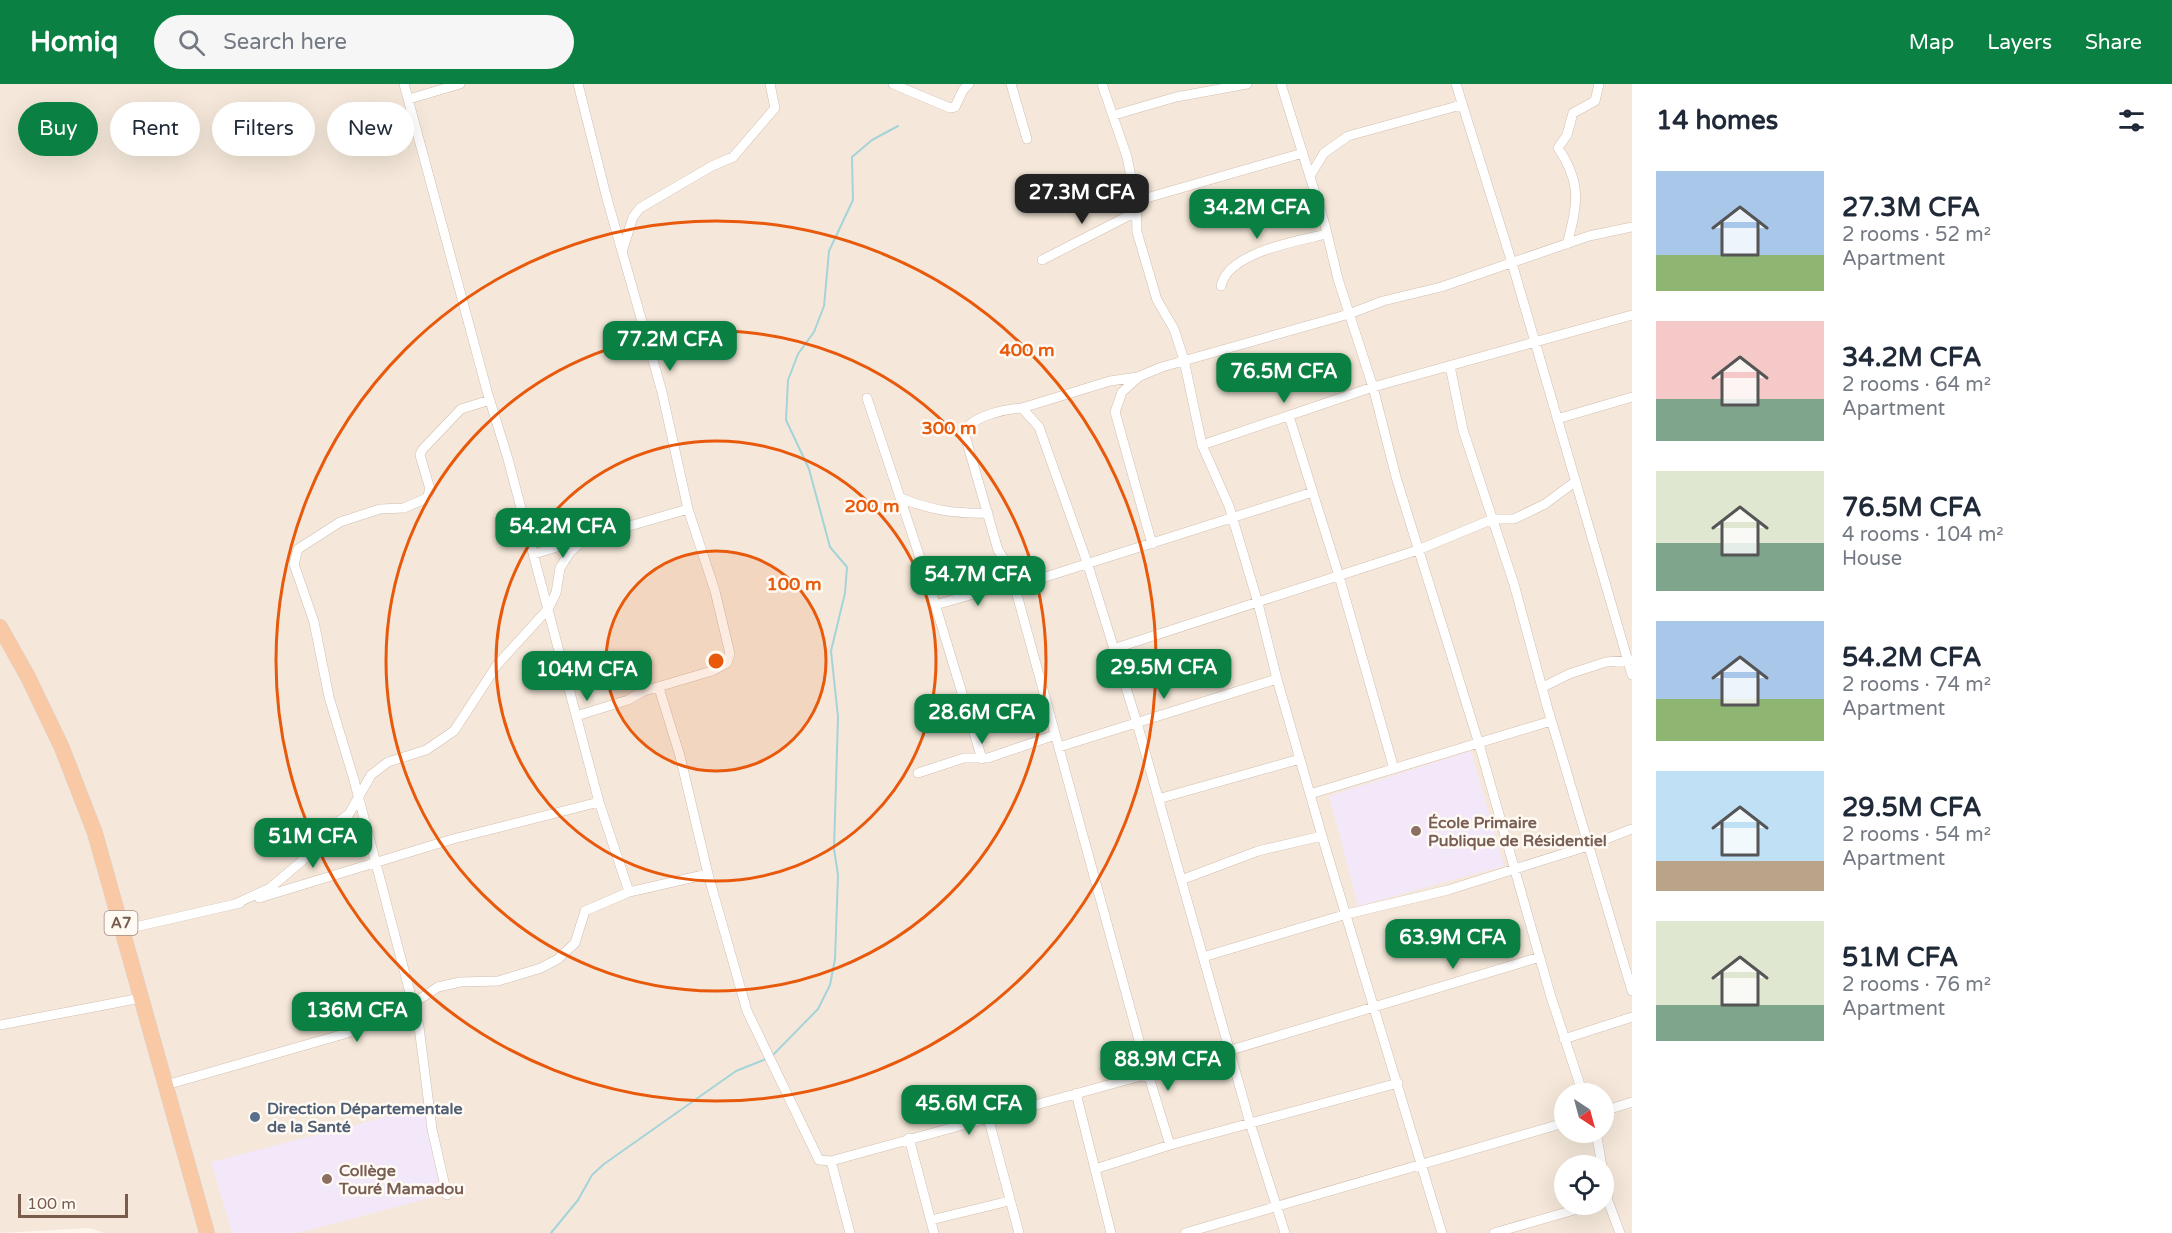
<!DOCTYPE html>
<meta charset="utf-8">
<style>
body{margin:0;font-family:"Varela Round",sans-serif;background:#f6f6f7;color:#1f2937;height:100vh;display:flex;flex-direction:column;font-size:22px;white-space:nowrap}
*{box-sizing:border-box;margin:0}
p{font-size:20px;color:#747a83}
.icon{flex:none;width:33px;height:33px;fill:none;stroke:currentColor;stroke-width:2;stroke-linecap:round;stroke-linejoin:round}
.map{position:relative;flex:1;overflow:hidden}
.side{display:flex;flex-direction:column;background:#fff;width:540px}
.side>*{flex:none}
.guide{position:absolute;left:18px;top:18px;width:570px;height:54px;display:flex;gap:12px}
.needle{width:39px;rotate:144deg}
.buttons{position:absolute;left:1554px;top:999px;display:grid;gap:12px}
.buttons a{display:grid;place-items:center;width:60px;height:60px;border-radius:50%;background:#fff;box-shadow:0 6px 24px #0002;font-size:30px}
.scale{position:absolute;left:18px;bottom:15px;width:110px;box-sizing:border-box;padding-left:6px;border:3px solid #7a5c4d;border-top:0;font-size:16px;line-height:21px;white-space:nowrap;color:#7a5c4d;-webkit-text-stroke:4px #fffaf3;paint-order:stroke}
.price{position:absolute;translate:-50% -51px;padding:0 14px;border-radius:12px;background:#0b8043;color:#fff;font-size:20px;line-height:39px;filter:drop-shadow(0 2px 3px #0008)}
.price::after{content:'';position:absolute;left:50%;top:36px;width:18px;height:14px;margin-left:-9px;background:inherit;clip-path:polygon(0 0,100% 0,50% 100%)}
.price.current{background:#222;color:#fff}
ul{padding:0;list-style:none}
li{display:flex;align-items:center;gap:18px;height:150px;padding:0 24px}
li span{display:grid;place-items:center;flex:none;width:168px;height:120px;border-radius:0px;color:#555}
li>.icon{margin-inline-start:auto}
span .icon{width:72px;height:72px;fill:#fffc;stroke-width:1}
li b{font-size:26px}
h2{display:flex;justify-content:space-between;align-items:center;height:72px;padding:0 24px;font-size:26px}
.pill{padding:0 21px;border-radius:27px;background:#fff;box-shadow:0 6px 24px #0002;font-size:21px;line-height:54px}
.pill.current{background:#0b8043;color:#fff}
header{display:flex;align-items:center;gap:36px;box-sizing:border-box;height:84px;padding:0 30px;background:#0b8043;color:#fff}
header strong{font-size:28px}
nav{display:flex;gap:33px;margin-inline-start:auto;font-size:21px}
.search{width:420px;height:54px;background:#f6f6f7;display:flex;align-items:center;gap:15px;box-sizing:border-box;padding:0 21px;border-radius:33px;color:#747a83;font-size:22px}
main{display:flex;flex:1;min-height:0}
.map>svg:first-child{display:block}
.residential{fill:#f5e8da;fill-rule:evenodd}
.education{fill:#f3e8fa}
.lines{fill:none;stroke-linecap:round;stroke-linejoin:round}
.stream{stroke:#a5d3da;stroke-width:2}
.minor-casing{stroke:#d1beb0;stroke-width:10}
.trunk-casing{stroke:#dad1cd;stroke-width:16}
.minor{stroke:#fff;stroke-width:9}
.trunk{stroke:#f9c8a4;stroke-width:15}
.ring{fill:none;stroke:#e8590c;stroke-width:3}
.education-dot{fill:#8d6e63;stroke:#fffaf3;stroke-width:2}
.service-dot{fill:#5c6f8a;stroke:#fffaf3;stroke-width:2}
.labels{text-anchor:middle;stroke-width:5;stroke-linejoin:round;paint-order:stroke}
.shield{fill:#fffaf3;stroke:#a28b7f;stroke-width:1.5}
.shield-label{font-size:15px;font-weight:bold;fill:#7a5c4d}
.education-label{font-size:16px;font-weight:bold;fill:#785e54;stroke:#fffaf3;text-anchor:start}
.service-label{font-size:16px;font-weight:bold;fill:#4e5e75;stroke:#fffaf3;text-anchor:start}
.centre{fill:#e8590c;stroke:#fffaf3;stroke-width:3}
.ring-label{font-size:18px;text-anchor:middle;font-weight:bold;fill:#e8590c;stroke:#fffaf3;stroke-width:5;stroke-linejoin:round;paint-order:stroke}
</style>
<header>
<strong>Homiq</strong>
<div class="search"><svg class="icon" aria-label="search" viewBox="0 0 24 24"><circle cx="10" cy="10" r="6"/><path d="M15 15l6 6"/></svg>Search here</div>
<nav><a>Map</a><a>Layers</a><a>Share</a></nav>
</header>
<main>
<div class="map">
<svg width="1632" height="1149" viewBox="0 0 1632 1149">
<rect width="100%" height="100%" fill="#fdf6ec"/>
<!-- residential -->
<path class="residential" d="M0 0H1632V1149H104L90 1144 0 1149ZM1564 1010H1604V1048H1564ZM1564 1082H1604V1120H1564Z"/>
<!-- education -->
<path class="education" d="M1471 667 1504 782 1358 822 1329 712Z
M424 1023 441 1111 298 1149H232L211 1078Z"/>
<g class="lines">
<!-- stream -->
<path class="stream" d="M771 973 818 925 830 901 835 875 838 791 834 765 838 633 831 567 845 509 847 483 830 463 809 385 786 336 788 296 798 270 814 248 824 222 829 167 853 116 852 73 872 56 898 42
M551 1149 578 1116 592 1091 604 1080 736 987 766 975"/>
<!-- minor casing -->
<g class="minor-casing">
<path id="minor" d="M404 0 487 307 508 375 599 718 629 808 708 790
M893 0 950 24 955 23 963 6 969 0
M1011 0 1027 55
M1102 0 1127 73 1136 117 1137 148 1157 216 1174 245 1184 276 1202 361 1229 422 1258 519 1277 595 1322 752 1442 1149
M1281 0 1325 141 1338 195 1373 303 1396 393 1479 660 1551 913 1583 1010
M1456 0 1512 179 1632 591
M409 15 460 0
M1114 31 1176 13 1247 0
M1310 92 1324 69 1348 52 1461 21
M1136 117 1303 69
M1567 160C1578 121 1582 99 1558 64L1567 51 1573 29 1595 17 1599 0
M622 168 633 133 640 124 712 82 733 73 775 24 770 0
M1042 176 1136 128
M1221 202C1228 168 1298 157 1327 150
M1450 282 1463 346 1514 500 1547 622 1632 907
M867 314 932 510 982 675
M1022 324 1110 297 1138 293
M1289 332 1339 492 1394 685
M1557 335 1632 313
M1202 361 1373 303 1632 231
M901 414C930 426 956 430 988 429
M1152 460 1115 328 1122 308 1140 292 1162 283 1349 230 1383 217 1441 203 1589 152 1632 143
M534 470 580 456
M1010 485 1149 993
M1039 495 1010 485 998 466 964 348C972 332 1005 325 1022 324L1039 343 1087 478 1137 639 1250 1039 1285 1149
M935 521 1013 499 1039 495 1313 408
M1113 565 1418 466 1493 435H1514L1545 420 1576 397
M1543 603 1569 590 1606 578 1632 576
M659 604 680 672 708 790 747 927 819 1076 831 1077 1141 992 1149 993 1170 1061
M576 632 628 616 644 607 712 587 727 579 730 570 715 507 688 425 662 308 606 111 578 0
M1059 663 1277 595
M918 689 964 674H988L1055 651
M1310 710 1551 637
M1158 715 1300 675
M1181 796 1258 767 1322 752
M259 814 453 755 599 718
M235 820 270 804 302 777 324 748 349 730 371 691 388 678 426 666 454 647 497 581 548 525 556 509 560 484 570 468 585 455 688 425
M122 846 240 819
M1203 873 1347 830 1448 806 1588 762 1632 745
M0 941 141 914
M1564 955 1632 933
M1231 966 1540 873
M166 1001 344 950 400 928 438 903 460 898 498 897 541 884 558 875 575 859 585 827 629 808
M1076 1009 1111 1149
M1604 1027 1632 1018
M988 1033 1019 1149
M1596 1048 1608 1117 1620 1149
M909 1054 934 1149
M831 1077 850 1149
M1095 1085 1170 1061 1398 999
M447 1111 432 1045 419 943 354 696 329 613 314 538 294 480 298 465 340 438 380 425 404 424 427 414 430 405 420 371 422 366 461 325 490 316
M931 1136 1009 1117
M1185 1149 1564 1039
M1494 1149 1595 1120"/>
</g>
<!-- trunk casing -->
<g class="trunk-casing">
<path id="trunk" d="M0 543 28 593 62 664 95 749 207 1149"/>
</g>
<!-- minor -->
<use href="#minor" class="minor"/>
<!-- trunk -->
<use href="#trunk" class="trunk"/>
</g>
<!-- distance rings -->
<circle cx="716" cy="577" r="110" fill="#e8590c" fill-opacity=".12"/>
<g class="ring">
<circle cx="716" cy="577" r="110"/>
<circle cx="716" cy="577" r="220"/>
<circle cx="716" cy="577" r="330"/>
<circle cx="716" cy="577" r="440"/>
</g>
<!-- markers -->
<g class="education-dot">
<circle cx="1416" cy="747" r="6"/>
<circle cx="327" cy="1095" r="6"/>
</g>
<circle class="service-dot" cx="255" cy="1033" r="6"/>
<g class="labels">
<!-- shield labels -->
<rect class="shield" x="104.5" y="827" width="33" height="24" rx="4.5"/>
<g class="shield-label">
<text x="121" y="844">A7</text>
</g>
<!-- education labels -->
<g class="education-label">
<text x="1428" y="744">École Primaire<tspan x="1428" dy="18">Publique de Résidentiel</tspan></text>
<text x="339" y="1092">Collège<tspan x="339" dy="18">Touré Mamadou</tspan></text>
</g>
<!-- service labels -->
<g class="service-label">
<text x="267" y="1030">Direction Départementale<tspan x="267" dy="18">de la Santé</tspan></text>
</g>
</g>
<circle cx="716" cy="577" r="9" class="centre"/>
<g class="ring-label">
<text x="1027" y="272">400 m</text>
<text x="949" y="350">300 m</text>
<text x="872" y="428">200 m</text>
<text x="794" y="506">100 m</text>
</g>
</svg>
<div class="buttons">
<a><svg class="needle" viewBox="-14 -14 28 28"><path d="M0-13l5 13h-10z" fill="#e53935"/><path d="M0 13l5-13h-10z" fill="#747a83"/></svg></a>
<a><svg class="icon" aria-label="locate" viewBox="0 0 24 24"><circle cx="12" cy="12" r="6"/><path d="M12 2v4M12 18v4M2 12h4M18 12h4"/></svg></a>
</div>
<div class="scale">100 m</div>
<b class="price current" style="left:1082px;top:141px">27.3M CFA</b>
<b class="price" style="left:1257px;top:156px">34.2M CFA</b>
<b class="price" style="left:670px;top:288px">77.2M CFA</b>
<b class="price" style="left:1284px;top:320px">76.5M CFA</b>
<b class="price" style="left:563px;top:475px">54.2M CFA</b>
<b class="price" style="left:978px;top:523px">54.7M CFA</b>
<b class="price" style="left:1164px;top:616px">29.5M CFA</b>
<b class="price" style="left:587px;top:618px">104M CFA</b>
<b class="price" style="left:982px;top:661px">28.6M CFA</b>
<b class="price" style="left:313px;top:785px">51M CFA</b>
<b class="price" style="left:1453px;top:886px">63.9M CFA</b>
<b class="price" style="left:357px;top:959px">136M CFA</b>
<b class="price" style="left:1168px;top:1008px">88.9M CFA</b>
<b class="price" style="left:969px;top:1052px">45.6M CFA</b>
<div class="guide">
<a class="pill current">Buy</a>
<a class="pill">Rent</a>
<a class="pill">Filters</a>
<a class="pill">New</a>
</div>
</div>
<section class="side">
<h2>14 homes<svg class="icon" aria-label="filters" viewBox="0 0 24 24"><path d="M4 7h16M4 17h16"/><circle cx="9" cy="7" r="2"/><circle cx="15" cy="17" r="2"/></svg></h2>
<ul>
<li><span style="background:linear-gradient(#a9c7e8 70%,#8fb573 0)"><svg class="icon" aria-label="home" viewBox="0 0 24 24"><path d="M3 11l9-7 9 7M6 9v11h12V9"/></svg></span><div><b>27.3M CFA</b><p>2 rooms · 52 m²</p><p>Apartment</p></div></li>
<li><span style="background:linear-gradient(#f6c9c9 65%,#7fa58c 0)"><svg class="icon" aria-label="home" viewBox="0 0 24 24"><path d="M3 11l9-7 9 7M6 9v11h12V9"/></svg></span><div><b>34.2M CFA</b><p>2 rooms · 64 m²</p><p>Apartment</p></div></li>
<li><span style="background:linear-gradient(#dfe7d0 60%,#7fa58c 0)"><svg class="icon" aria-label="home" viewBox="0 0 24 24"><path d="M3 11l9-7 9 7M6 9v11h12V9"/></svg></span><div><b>76.5M CFA</b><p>4 rooms · 104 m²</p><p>House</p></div></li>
<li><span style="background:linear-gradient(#a9c7e8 65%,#8fb573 0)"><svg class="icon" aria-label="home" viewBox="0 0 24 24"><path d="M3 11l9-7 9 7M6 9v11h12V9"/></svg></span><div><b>54.2M CFA</b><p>2 rooms · 74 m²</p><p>Apartment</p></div></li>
<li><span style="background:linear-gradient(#bfe0f5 75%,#b9a48a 0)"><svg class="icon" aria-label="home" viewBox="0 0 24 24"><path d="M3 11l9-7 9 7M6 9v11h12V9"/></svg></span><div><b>29.5M CFA</b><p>2 rooms · 54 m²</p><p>Apartment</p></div></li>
<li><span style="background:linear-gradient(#dfe7d0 70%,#7fa58c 0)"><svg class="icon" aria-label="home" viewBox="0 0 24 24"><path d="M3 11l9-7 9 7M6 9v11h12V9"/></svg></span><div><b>51M CFA</b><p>2 rooms · 76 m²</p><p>Apartment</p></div></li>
</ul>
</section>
</main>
